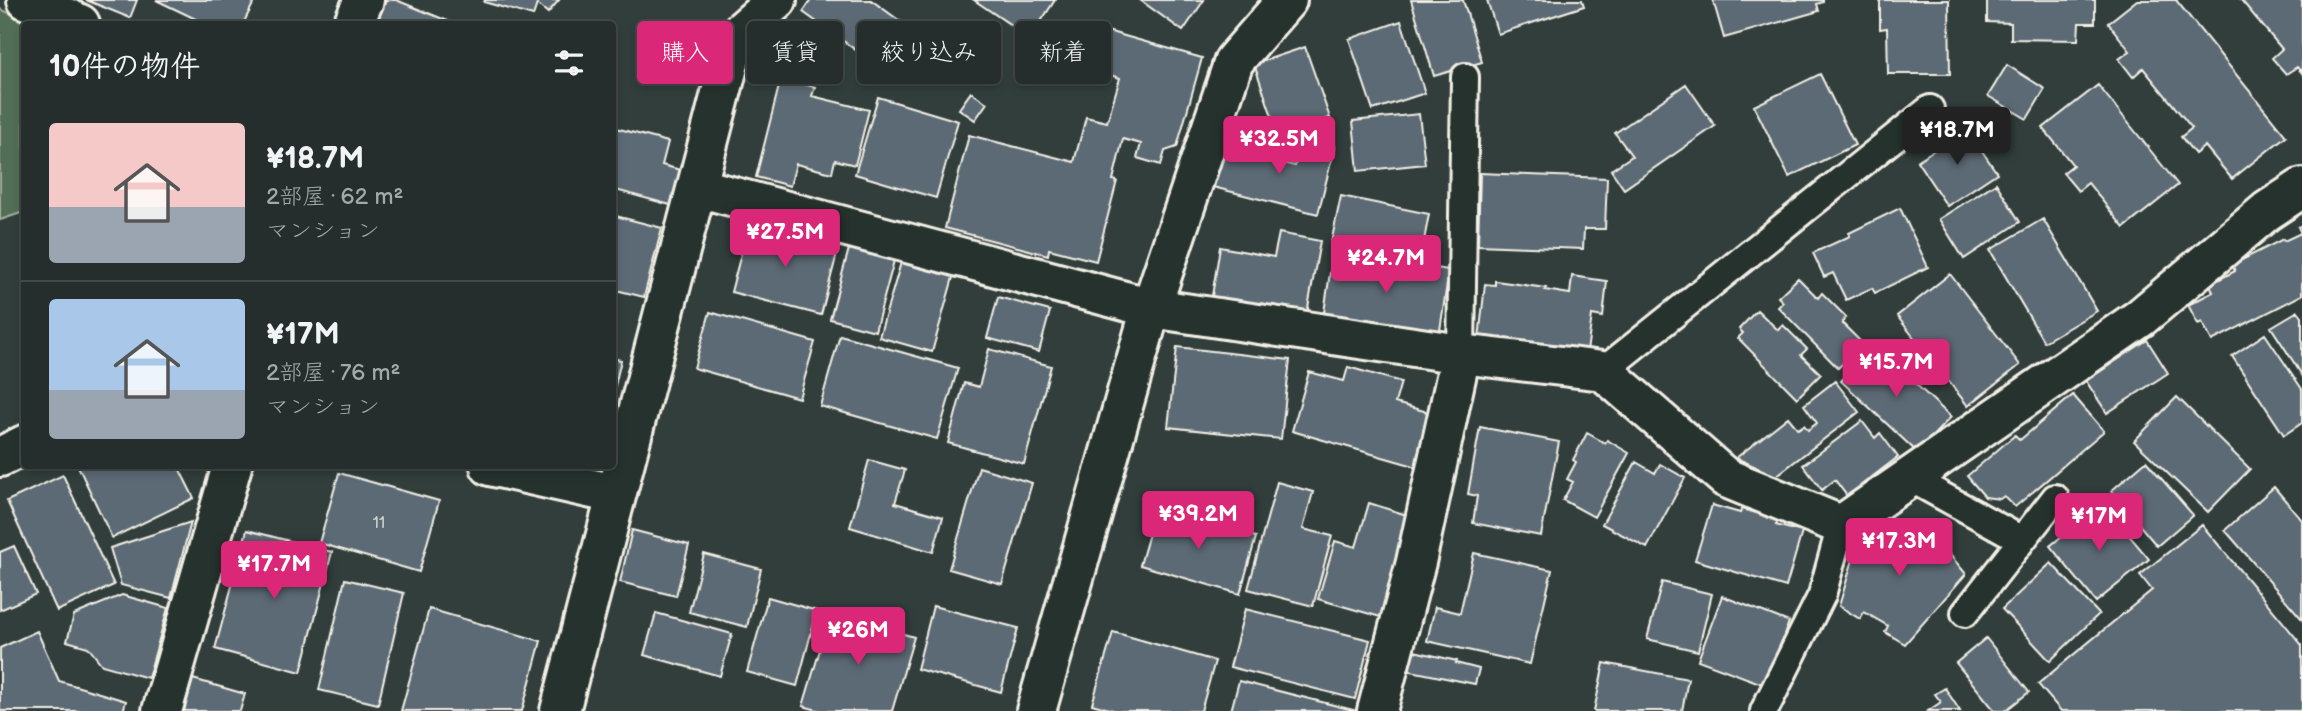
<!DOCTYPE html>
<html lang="ja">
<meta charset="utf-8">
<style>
body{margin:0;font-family:"Balsamiq Sans","Klee One",sans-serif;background:#2d3634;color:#f1f3f6;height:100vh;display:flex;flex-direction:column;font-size:26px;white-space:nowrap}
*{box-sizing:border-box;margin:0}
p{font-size:23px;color:#a3a8a9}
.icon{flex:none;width:38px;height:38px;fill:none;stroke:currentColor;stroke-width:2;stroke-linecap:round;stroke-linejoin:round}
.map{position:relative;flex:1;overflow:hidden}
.drawer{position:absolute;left:21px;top:21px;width:595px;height:448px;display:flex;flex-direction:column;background:#252e2c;border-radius:7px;box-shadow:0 4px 10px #0003,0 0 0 2px #424a48}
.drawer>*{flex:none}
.guide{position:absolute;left:637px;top:21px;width:665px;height:63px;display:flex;gap:14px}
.price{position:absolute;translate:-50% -60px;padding:0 16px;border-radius:7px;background:#db2777;color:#fff;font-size:23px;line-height:46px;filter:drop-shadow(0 2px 4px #0008)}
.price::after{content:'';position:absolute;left:50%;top:42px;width:21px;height:16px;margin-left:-10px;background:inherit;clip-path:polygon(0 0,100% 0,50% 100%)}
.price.selected{background:#222;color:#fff}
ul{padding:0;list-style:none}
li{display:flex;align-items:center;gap:21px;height:175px;padding:0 28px}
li+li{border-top:2px solid #424a48}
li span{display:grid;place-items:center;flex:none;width:196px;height:140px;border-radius:7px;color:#555}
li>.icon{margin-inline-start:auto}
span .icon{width:84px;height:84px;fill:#fffc;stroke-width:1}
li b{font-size:30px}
h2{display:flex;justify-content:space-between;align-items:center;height:84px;padding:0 28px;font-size:30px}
.tag{padding:0 24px;border-radius:7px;background:#252e2c;box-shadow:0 4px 10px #0003,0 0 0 2px #424a48;font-size:24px;line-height:63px}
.tag.selected{background:#db2777;color:#fff}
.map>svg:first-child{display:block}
.green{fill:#536e56;stroke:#a4b09f;stroke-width:2}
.building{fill:#5c6b74;stroke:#f4f1e8;stroke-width:2}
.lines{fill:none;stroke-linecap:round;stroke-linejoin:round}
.service-casing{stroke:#f4f1e8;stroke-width:32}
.minor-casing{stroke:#f4f1e8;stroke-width:44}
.service{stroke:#26332d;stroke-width:26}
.minor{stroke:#26332d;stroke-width:38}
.labels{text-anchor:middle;stroke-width:5;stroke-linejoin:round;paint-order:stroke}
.number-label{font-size:16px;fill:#ced0cb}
</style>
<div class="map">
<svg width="2302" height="711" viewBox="0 0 2302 711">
<rect width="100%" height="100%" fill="#313e3b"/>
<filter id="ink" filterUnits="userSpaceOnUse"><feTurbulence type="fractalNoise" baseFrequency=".0143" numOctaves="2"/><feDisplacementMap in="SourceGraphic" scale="14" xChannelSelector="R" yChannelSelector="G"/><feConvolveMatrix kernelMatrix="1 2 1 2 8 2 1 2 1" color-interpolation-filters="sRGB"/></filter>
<g filter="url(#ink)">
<!-- green -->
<path class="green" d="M0 9 35 24H24V212L0 220Z"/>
<!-- building -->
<path class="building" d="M86 0H137L130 18Z
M156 0H255L243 24H206Z
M386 0H396L448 21 446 24H376Z
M485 0H559L548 13 537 4 533 16 484 2Z
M811 0H871L900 21 871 61 803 12Z
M974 0H1055L1030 38Z
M1140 0H1204L1183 31Z
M1411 0H1463L1482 62 1434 76Z
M1487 0H1582L1584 6 1498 34Z
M1713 0H1823V2L1817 4 1819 11 1724 38Z
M1880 0H1949L1950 74H1888L1887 28 1880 29Z
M1987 0H2095V23H2079L2078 40 2011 39V23L1987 22Z
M2137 0H2176L2286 136 2232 179 2205 146 2195 154 2181 137 2192 128 2143 68 2133 77 2119 59 2130 51 2108 23Z
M2241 0H2302V73L2297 67 2286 74 2272 58 2282 49Z
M1401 21 1425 93 1373 110 1349 39Z
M1100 29 1202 58 1177 147 1165 151 1161 165 1137 158 1141 144 1123 139 1113 180 1117 181 1096 261 1049 249 1048 255 945 228 969 135 1074 162 1086 117 1107 122 1120 78 1089 69Z
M1305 47 1330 118 1278 134 1254 64Z
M2007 65 2045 89 2027 119 1988 96Z
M1820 74 1855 145 1789 177 1754 106Z
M781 78 815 87 812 96 869 110 855 165 835 160 832 173 796 164 790 186 756 177Z
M1686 84 1715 126 1624 189 1611 170 1632 156 1615 133Z
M2098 85 2178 185 2124 228 2088 183 2078 191 2063 173 2073 165 2043 128Z
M971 92 987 103 975 120 959 109Z
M878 97 958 121 936 198 855 174Z
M1419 114 1425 164 1358 171 1353 121Z
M612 127 668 142 662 165 684 171 674 206 612 189Z
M1967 129 1997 173 1947 206 1917 161Z
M1302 138 1335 146 1318 214 1213 187 1223 148 1295 166Z
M1480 173 1607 178 1605 229H1584L1583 249 1478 245Z
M1996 183 2020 222 1964 259 1939 219Z
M1341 196 1429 214 1420 262 1331 243Z
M1900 208 1928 267 1875 293 1872 288 1846 300 1833 273 1824 277 1813 253 1850 236 1849 233Z
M612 215 662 228 644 297 612 289Z
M2043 219 2097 311 2044 342 1990 250Z
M749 223 839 246 821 315 731 292Z
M2302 225V295L2212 341 2202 322 2198 324 2188 305 2213 292 2210 284 2235 271 2232 265 2283 239 2284 241 2301 233 2298 227Z
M1279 233 1320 241 1306 319 1211 302 1220 247 1274 257Z
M850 245 895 257 875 331 830 319Z
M1333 253 1449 270 1439 337 1323 319Z
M902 259 954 274 932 352 879 337Z
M1950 274 2020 365 1968 406 1897 316Z
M1572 276 1607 281 1603 317 1592 315 1587 352 1479 339 1485 284 1495 285V281L1546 288 1545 290 1570 294Z
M1798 278 1818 298 1822 293 1846 317 1842 323 1863 344 1838 368 1778 307 1783 302 1778 297Z
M998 297 1050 311 1039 352 987 338Z
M1757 310 1778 330 1783 325 1807 349 1801 355 1821 374 1797 398 1738 338 1743 333 1739 329Z
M2298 311 2302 316V375L2271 327Z
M710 312 815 342 799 398 694 368Z
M2265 334 2302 389V423L2284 435 2232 356Z
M840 335 958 368 937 439 820 406Z
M2147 340 2168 373 2107 413 2086 381Z
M1875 346 1951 417 1917 452 1841 381Z
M1177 347 1290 360 1281 439 1168 427Z
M989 349 1051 366 1024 464 948 443 964 383 979 387Z
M612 358 621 360 612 398Z
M1348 367 1401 382 1395 403 1435 414 1421 468 1292 431 1309 372 1344 381Z
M1835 381 1859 412 1776 476 1736 458 1788 417 1798 429 1804 425 1808 430 1817 423 1804 405Z
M2073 395 2104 431 2015 507 2004 496 2000 499 1985 497 1967 476 2015 435 2020 440Z
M2177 397 2250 469 2208 512 2134 441Z
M1862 421 1875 438 1880 433 1898 457 1847 496 1835 480 1822 490 1803 465Z
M1480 427 1559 442 1541 536 1473 523 1477 496 1468 494Z
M1587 433 1605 443 1607 440 1629 453 1594 517 1563 500 1573 482 1567 479 1576 462 1573 460Z
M869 460 905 470 895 503 943 517 933 552 850 527Z
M2146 461 2193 515 2157 546 2111 491Z
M1636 462 1655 473 1660 464 1685 478 1647 548 1602 524Z
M78 466H178L194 498 112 538Z
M979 467 1032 483 1002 584 949 569Z
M339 473 439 501 419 572 319 543Z
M63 475 114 585 57 611 7 501Z
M1277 482 1313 492 1303 529 1332 536 1313 606 1248 589Z
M2274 487 2302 520V619L2225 530Z
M1369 503 1413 517 1384 618 1318 599 1335 541 1356 547Z
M2102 503 2149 559 2096 602 2050 546Z
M1712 505 1740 513 1742 509 1779 519 1776 525 1802 532 1786 587 1695 560Z
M1156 509 1256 537 1240 594 1140 565Z
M1886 515 1946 550 1966 574 1905 644 1885 632 1888 626 1864 612 1860 619 1839 606 1860 536Z
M191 522 171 598 121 585 110 548Z
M2202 525 2302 645V709L2299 711H2061L2038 684 2152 590 2140 575Z
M247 530 332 552 301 672 215 649Z
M632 530 689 545 676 596 620 582Z
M14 546 36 594 0 610V552Z
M1474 553 1552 570 1530 664 1427 641 1435 607 1460 613Z
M704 554 761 569 747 627 689 612Z
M2051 563 2099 614 2050 661 2002 609Z
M345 579 404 593 378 704 319 690Z
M1662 582 1712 594 1698 651 1647 639Z
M122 595 168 608 148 678 102 665 88 647 67 641 74 615Z
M1722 596 1789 622 1765 685 1698 660Z
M768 597 817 611 797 686 747 672Z
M933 606 1018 628 1001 692 917 669Z
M429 609 541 641 522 711H401Z
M1245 609 1370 640 1355 699 1230 667Z
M656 613 732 634 720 676 644 655Z
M831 613 914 637 892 711H821L803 706Z
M37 631 59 681 126 701 123 711H0V648Z
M1113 632 1215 661 1201 711H1116L1092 704Z
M1986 638 2029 692 2005 711H1995L1956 663Z
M1410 650 1457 661 1456 663 1479 669 1475 684 1406 670Z
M1604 663 1688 679 1682 711H1594Z
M193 679 245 694 240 711H184Z
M1239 681 1357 711H1231Z
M1945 688 1960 711H1928L1941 702 1935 694Z"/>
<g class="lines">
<!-- service casing -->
<g class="service-casing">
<path id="service" d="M1461 354 1465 77
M1603 371 1930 109
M1910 478 2022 540
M1965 613 2055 498
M1764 711 1822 595 1841 525"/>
</g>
<!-- minor casing -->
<g class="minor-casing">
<path id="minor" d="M27 0 80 24
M353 24 364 0
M697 187 1151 308 1461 354 1603 371 1726 478 1841 525 2140 318 2267 211 2302 188
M0 457 24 445
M490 466 615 494
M162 711 232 466
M560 711 736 36 777 0
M1036 711 1151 308 1234 61 1287 0
M1377 711 1416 562 1461 354"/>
</g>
<!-- service -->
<use href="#service" class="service"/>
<!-- minor -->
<use href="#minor" class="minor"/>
</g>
</g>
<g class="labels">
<!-- number labels -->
<g class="number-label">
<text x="379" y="528">11</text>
</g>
</g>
</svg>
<b class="price selected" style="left:1957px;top:167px">¥18.7M</b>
<b class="price" style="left:1279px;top:176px">¥32.5M</b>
<b class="price" style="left:785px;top:269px">¥27.5M</b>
<b class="price" style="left:1386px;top:295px">¥24.7M</b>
<b class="price" style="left:1896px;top:399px">¥15.7M</b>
<b class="price" style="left:1198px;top:551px">¥39.2M</b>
<b class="price" style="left:2099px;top:553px">¥17M</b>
<b class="price" style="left:1899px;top:578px">¥17.3M</b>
<b class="price" style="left:274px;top:601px">¥17.7M</b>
<b class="price" style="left:858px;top:667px">¥26M</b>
<div class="guide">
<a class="tag selected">購入</a>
<a class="tag">賃貸</a>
<a class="tag">絞り込み</a>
<a class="tag">新着</a>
</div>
<section class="drawer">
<h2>10件の物件<svg class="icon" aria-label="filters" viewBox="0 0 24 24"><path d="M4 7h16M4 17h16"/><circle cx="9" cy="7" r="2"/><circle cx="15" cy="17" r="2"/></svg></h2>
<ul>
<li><span style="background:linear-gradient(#f6c9c9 60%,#9aa5b1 0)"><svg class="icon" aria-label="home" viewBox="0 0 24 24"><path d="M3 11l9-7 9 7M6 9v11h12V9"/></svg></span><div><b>¥18.7M</b><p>2部屋 · 62 m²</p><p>マンション</p></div></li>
<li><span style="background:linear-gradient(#a9c7e8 65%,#9aa5b1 0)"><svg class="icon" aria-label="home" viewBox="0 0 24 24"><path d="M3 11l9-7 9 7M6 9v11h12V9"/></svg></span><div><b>¥17M</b><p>2部屋 · 76 m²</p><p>マンション</p></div></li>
</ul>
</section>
</div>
